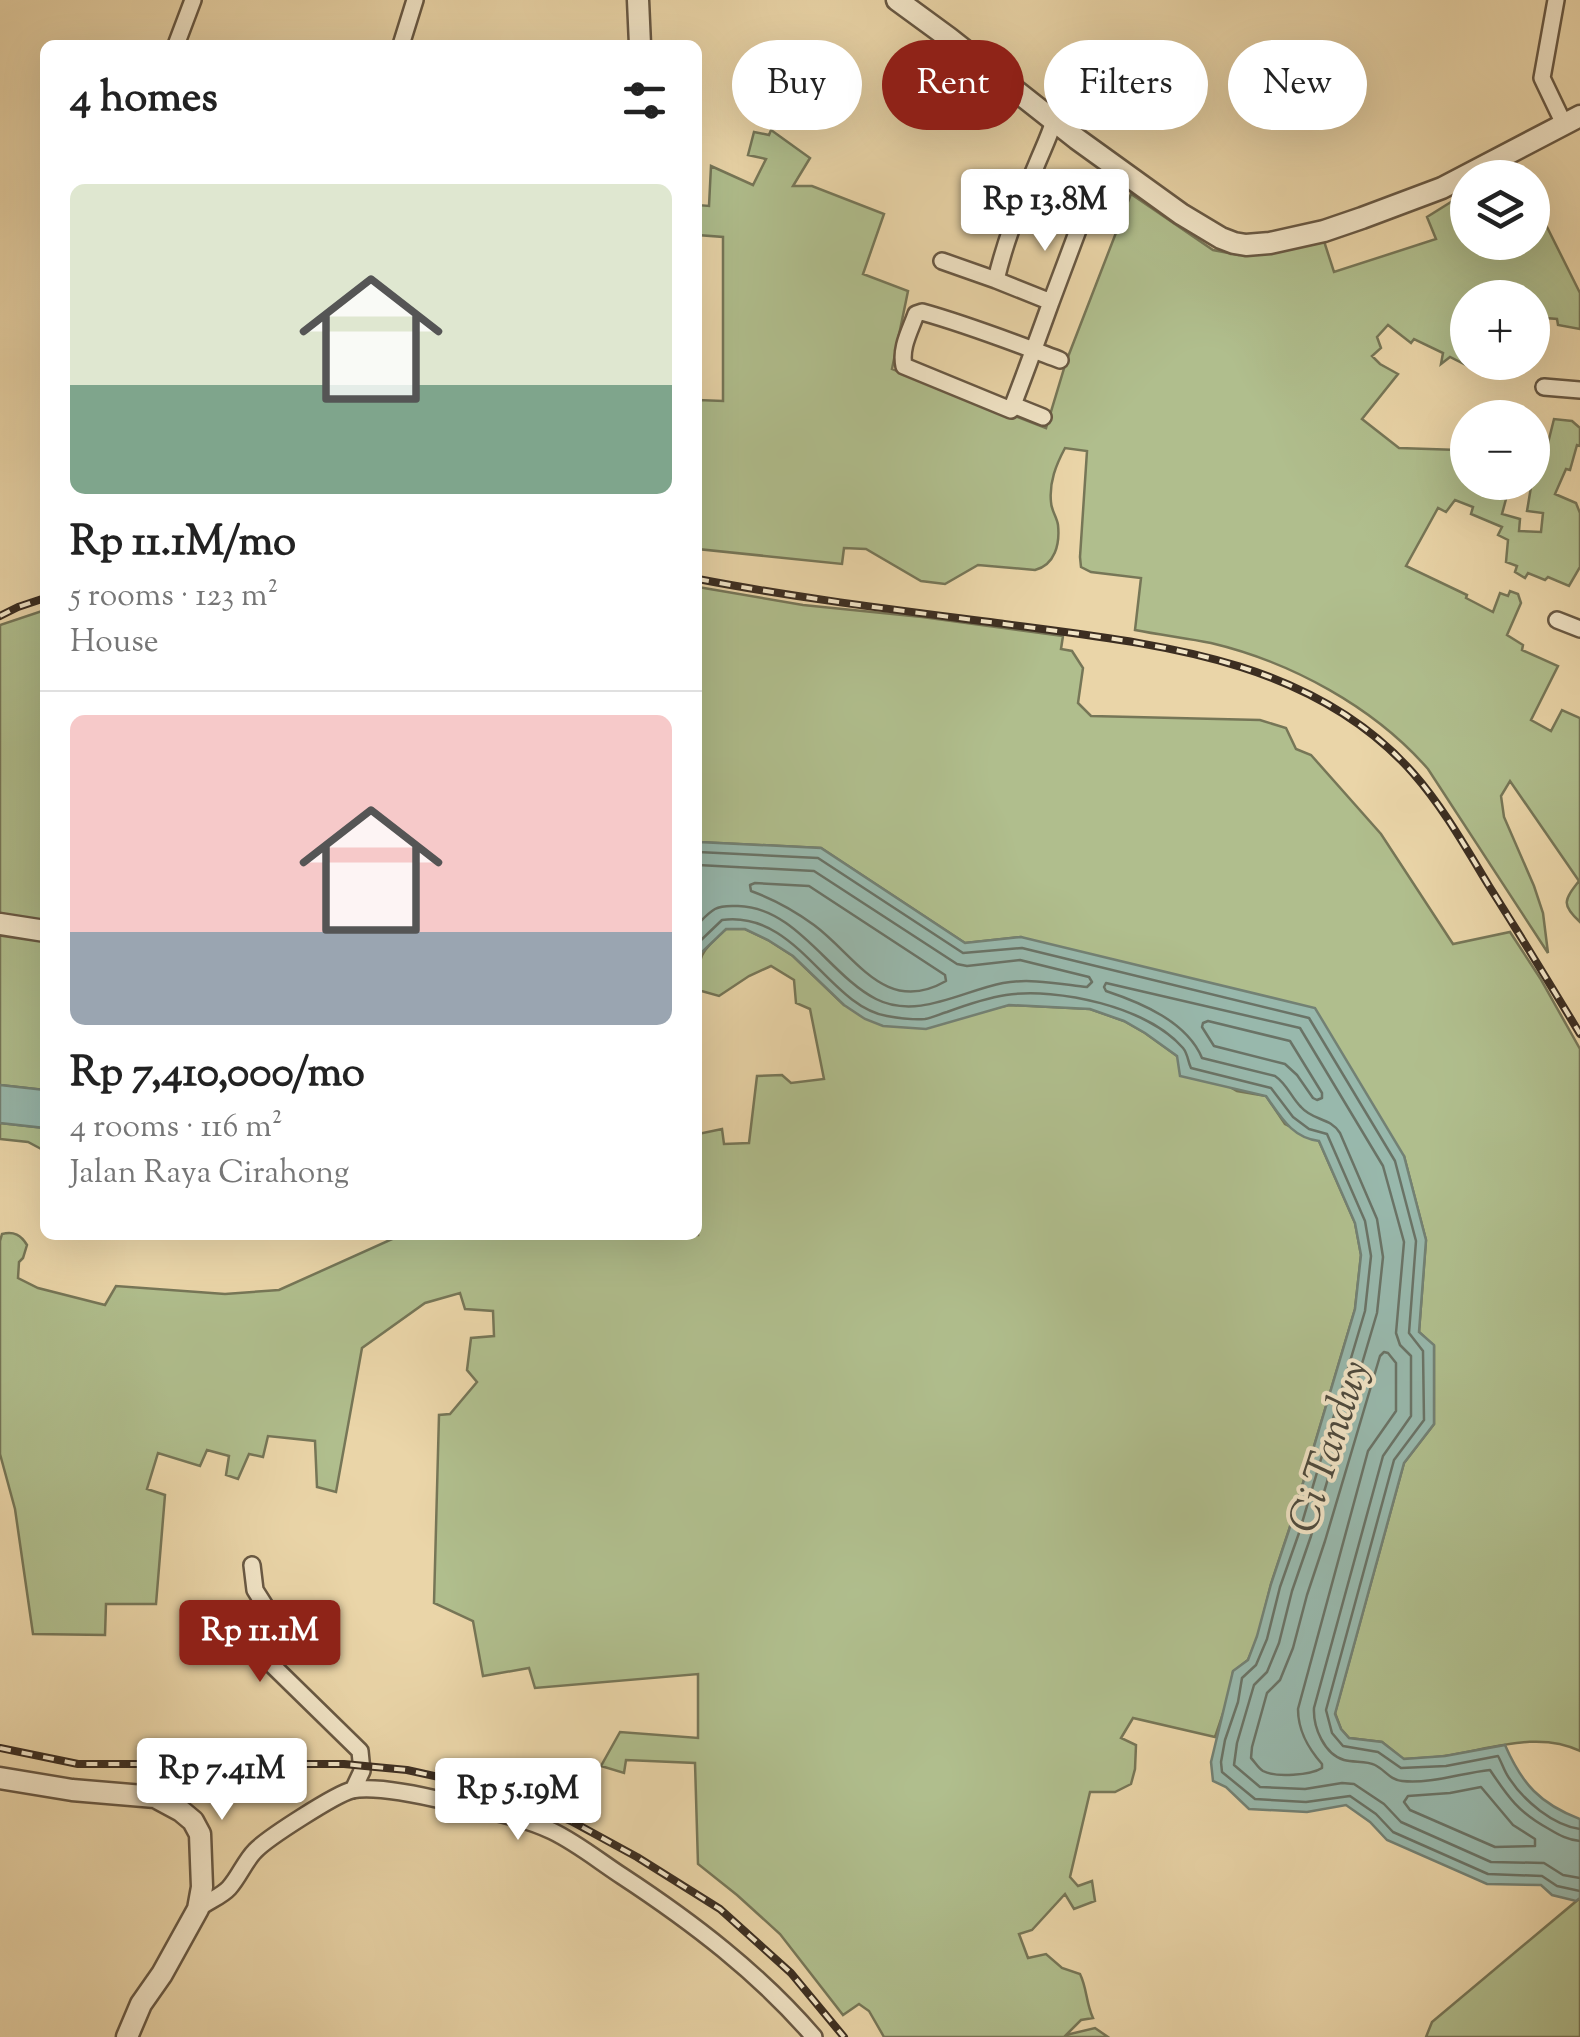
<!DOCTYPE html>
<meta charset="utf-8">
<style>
body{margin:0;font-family:"Sorts Mill Goudy",serif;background:#f6f6f6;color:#222;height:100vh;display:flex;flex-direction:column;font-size:38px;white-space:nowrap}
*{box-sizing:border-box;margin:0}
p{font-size:32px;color:#767676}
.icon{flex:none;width:55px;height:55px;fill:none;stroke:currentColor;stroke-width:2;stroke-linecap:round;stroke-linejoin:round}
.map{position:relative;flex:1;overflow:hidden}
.panel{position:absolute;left:40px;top:40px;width:662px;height:1200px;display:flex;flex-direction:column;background:#fff;border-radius:15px;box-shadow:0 10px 40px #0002}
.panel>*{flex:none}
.guide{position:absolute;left:732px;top:40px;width:698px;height:90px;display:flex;gap:20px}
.fabs{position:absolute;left:1450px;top:160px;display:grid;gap:20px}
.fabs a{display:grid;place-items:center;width:100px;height:100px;border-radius:50%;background:#fff;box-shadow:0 10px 40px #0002;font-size:50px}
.price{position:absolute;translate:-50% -85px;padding:0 22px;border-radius:10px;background:#fff;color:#222;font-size:32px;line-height:65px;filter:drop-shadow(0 2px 5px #0008)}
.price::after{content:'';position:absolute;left:50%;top:60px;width:30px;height:22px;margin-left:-15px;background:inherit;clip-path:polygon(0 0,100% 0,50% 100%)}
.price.selected{background:#8f2418;color:#fff}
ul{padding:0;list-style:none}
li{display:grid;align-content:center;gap:20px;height:530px;padding:0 30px}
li+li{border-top:2px solid #e0e0e0}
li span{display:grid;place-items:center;height:310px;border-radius:15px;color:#555}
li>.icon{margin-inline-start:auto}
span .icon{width:180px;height:180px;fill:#fffc;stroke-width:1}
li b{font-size:42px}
h2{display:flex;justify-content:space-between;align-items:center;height:120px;padding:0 30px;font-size:42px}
.pill{padding:0 35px;border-radius:45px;background:#fff;box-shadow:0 10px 40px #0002;font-size:35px;line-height:90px}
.pill.selected{background:#8f2418;color:#fff}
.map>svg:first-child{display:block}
.green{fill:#b0be8d;stroke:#767657;stroke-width:2.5}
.water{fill:#98b8ac;stroke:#738174;stroke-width:2.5}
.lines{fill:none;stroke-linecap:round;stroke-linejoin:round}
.shore{stroke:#6a7366;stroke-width:2.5}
.minor-casing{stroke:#685843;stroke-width:20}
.tertiary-casing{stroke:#685843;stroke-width:25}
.minor{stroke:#f1e4c6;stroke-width:15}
.tertiary{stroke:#f1e4c6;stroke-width:20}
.rail-casing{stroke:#3c2e21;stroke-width:8}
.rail{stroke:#f1e4c6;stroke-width:4;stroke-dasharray:11;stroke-linecap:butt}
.labels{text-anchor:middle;stroke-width:8;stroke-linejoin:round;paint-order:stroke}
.water-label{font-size:42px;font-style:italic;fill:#4e4a3d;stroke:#f1e4c6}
</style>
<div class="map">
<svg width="1580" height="2037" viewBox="0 0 1580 2037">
<rect width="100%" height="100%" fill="#ead5a8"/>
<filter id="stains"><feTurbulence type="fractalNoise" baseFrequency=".002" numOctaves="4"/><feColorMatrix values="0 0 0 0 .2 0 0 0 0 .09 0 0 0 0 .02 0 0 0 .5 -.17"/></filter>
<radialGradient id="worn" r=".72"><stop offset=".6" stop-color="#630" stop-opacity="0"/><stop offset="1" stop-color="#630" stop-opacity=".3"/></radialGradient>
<!-- green -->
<path class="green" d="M771 130 810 158 793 186H812L884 214 863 274 908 291 892 369 1046 428 1066 362 1131 194 1213 250 1239 255 1323 238 1334 272 1436 239 1427 217 1467 192 1468 242H1532L1533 199 1580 293V329L1558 325 1557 319 1534 317 1533 323 1532 298H1468V362L1497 363 1495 375 1480 372 1450 357 1441 364 1443 353 1414 339 1411 343 1388 325 1377 337 1381 348 1372 356 1380 364 1398 374 1362 419 1399 448 1459 450 1467 452 1468 482 1498 483 1494 497 1506 499 1502 514 1520 519 1519 531 1541 532 1543 513 1527 511 1537 451 1543 449 1544 442 1548 443 1554 419 1572 421 1580 428V446L1577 445 1570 470 1566 469 1555 494 1576 503 1580 513V567L1569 586 1548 577 1545 580 1528 573 1525 578 1515 572 1517 566 1506 562 1508 540 1498 535 1502 527 1471 514 1473 507 1455 500 1446 512 1438 508 1406 566 1467 595 1466 598 1493 612 1500 593 1508 596 1510 591 1518 594 1521 603 1507 635 1523 645 1522 650 1558 666 1531 720 1551 731 1562 710 1580 718V922C1561 905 1564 900 1579 881L1510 781 1501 796 1504 817 1534 886 1543 913 1548 953 1428 769C1374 707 1291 662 1211 643 1186 638 1160 635 1135 630L1141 578 1091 572 1081 567 1080 557 1087 451 1065 448C1056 465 1049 482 1051 502 1051 510 1057 517 1058 525 1060 544 1055 565 1035 570L978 565 945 584 921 581 866 549 844 548 842 564 698 549V400L723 401V237L698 235V205L709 206 711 166 753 185 766 159 748 155 754 132 769 135Z
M698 587 803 605 922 617 1063 636 1061 649 1072 651 1083 668 1078 703 1091 716 1260 720 1286 728 1296 749 1311 755 1381 834 1453 944 1510 932 1540 978 1580 1049V1751C1538 1730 1488 1750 1444 1756 1431 1758 1417 1758 1403 1759L1382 1742 1349 1738 1341 1729 1335 1713 1404 1463 1434 1424V1346L1419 1332 1426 1240 1404 1156 1021 937 965 943 821 848 698 842Z
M45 610V925L0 917V625Z
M0 929 45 937V1090L0 1085Z
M726 929H745L768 940 793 956 844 1005 967 1015 1009 1005 1090 1009 1124 1021 1145 1033 1177 1056 1237 1091 1266 1096 1285 1124 1319 1141 1355 1223 1361 1255 1355 1309 1289 1530 1271 1584 1258 1636 1248 1660 1233 1672 1228 1699 1215 1737 1133 1718 1121 1738 1136 1745 1135 1769 1131 1784 1115 1792H1090L1070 1877 1078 1886 1092 1881 1095 1901 1074 1909 1065 1894 1032 1930 1019 1934 1028 1958 1046 1954 1062 1968 1080 1974C1087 1988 1086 2003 1093 2018L1081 2020 1066 2035 1095 2028 1108 2037H884L869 2011 859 2004 843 2015 780 1934 737 1895 698 1864 695 1763 626 1760 624 1773 601 1766 620 1732 698 1738V1674L535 1688 529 1668 483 1676 473 1621 434 1603 439 1415 450 1414 477 1382 467 1370 471 1338 494 1336 493 1311 465 1309 460 1293 425 1303 362 1348 336 1492 317 1487 315 1441 268 1436 263 1457 249 1454 238 1479 226 1475 229 1456 207 1450 200 1466 158 1453 147 1489 165 1495 156 1604H106L105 1635 33 1634 15 1509 0 1454V1241L2 1234C14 1231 21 1235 27 1245L23 1258 19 1262 18 1278 38 1288 105 1305 116 1286 225 1294 279 1290 401 1235H698V1134L722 1129 724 1144 749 1143 757 1076 782 1075 791 1083 824 1079 810 1009 796 1003 794 980 771 966 749 976 719 996 698 990C698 954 700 953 726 929Z
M0 1123 45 1128V1151L28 1142 0 1139Z
M1580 1898V2037H1426L1432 2022Z"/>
<!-- water -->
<path class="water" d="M698 842 821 848 965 943 1021 937 1315 1008 1404 1156 1426 1240 1419 1332 1434 1345V1424L1404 1463 1335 1714 1341 1729 1349 1738 1382 1742 1404 1759 1445 1756 1505 1745C1522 1784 1540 1804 1580 1819V1898L1576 1901 1552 1895 1541 1885 1487 1884 1387 1840 1370 1822 1346 1805 1307 1812 1249 1809 1226 1787 1213 1781 1211 1762 1233 1671 1248 1660 1257 1636 1271 1584 1289 1530 1355 1309 1361 1255 1355 1223 1319 1141C1292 1138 1281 1117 1266 1096L1180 1076 1177 1056 1145 1033 1124 1021 1090 1009 1009 1005 926 1029 883 1026 865 1019 844 1005 793 956 768 940 745 929H726L701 953 698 960Z
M0 1085 45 1090V1128L0 1123Z"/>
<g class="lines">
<!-- shore -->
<path class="shore" d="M698 852 818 858 963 953 1022 948 1309 1018 1395 1161 1416 1241 1409 1333 1423 1351 1424 1420 1394 1460 1326 1710 1332 1733 1343 1746 1378 1752 1401 1768 1446 1766 1498 1756C1502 1763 1504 1771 1509 1778 1524 1801 1553 1825 1580 1829
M698 865 814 871 957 964 967 966 1020 960 1089 977 1092 982 1087 987C1060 984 1030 978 1003 983 962 991 917 1020 876 999 830 976 796 907 738 906 730 906 722 905 715 909 708 913 703 919 698 924
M755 883 809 886 945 975 946 981C885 1016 856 956 814 925 795 911 773 899 751 891L750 885Z
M698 943 722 920C797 910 828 1006 887 1016 898 1018 914 1020 925 1019 932 1018 940 1014 947 1012 966 1005 986 998 1006 995 1057 987 1148 1007 1183 1048 1188 1054 1188 1062 1191 1068L1271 1088 1293 1117 1309 1129 1327 1134 1365 1221 1371 1256 1365 1311 1299 1533 1280 1587 1267 1639 1256 1665 1242 1678 1238 1702 1225 1740 1221 1762 1222 1772 1255 1799 1306 1802 1350 1796 1376 1814 1393 1832 1488 1874 1542 1876 1557 1886 1580 1891
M1208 1021 1290 1041 1322 1093V1098L1317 1100 1313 1098 1297 1075 1285 1064 1214 1046 1202 1027 1203 1023Z
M1384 1352 1388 1353 1396 1363V1411L1368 1451 1298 1709C1298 1731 1308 1748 1322 1764V1768C1311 1775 1276 1778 1263 1771 1258 1768 1255 1762 1251 1758L1252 1747 1267 1693 1280 1680 1293 1648 1307 1595 1325 1541 1380 1356Z
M1481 1787 1513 1825 1535 1839V1846L1495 1847 1410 1810 1404 1802 1408 1796 1450 1793Z
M1580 1841C1568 1840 1559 1835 1549 1829 1519 1813 1508 1797 1490 1770 1461 1773 1432 1784 1402 1781 1390 1780 1385 1770 1375 1765 1366 1760 1354 1763 1344 1760 1324 1754 1313 1727 1314 1708L1383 1456 1411 1416V1356L1400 1345 1396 1333 1404 1242 1383 1166 1300 1028 1106 983 1104 987 1106 991C1142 1003 1187 1022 1202 1058L1275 1076C1287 1084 1291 1097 1301 1107 1313 1121 1330 1117 1340 1133L1377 1219 1383 1257 1377 1313 1311 1536 1292 1591 1279 1643 1267 1672 1254 1685 1237 1743 1234 1765 1260 1787 1305 1789 1342 1783 1354 1784 1384 1804 1401 1822 1491 1862 1544 1863 1563 1875 1580 1878"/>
<!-- minor casing -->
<g class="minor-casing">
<path id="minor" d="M1556 0 1542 78 1564 124
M176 45 193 0
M401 45 415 0
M1054 121C1049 137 1042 151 1036 166 1020 203 1005 241 996 280L1051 302C1038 338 1025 374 1011 410L904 366C900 348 910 331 916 314L922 312C969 325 1015 343 1060 360
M942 261 996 280
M1051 302 1084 214 1082 207 1071 197
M1544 387 1580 390
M1013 405 1043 417
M1557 620 1580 629
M252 1565 255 1590 267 1609 256 1639 269 1662 360 1751 362 1771 353 1790
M198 1909C208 1901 222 1896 229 1888 239 1877 245 1861 255 1851 267 1838 336 1794 352 1790 375 1785 425 1796 449 1802 483 1810 520 1816 552 1831 577 1843 599 1861 622 1876 692 1922 759 1973 814 2037"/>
</g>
<!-- tertiary casing -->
<g class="tertiary-casing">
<path id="tertiary" d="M638 0 640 45
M897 0 949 38 1077 139 1181 214 1221 238 1234 243 1246 245 1270 243 1324 231 1362 218 1442 188 1580 116
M0 924 45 931
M0 1778 72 1790 155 1797 181 1811 193 1821 200 1834 202 1887 198 1909 162 1974 141 2004 127 2037"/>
</g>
<!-- minor -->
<use href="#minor" class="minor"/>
<!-- tertiary -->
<use href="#tertiary" class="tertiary"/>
<!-- rail casing -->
<g class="rail-casing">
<path id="rail" d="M698 579C797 598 897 610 997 623 1143 643 1308 654 1413 773 1443 807 1466 848 1489 886 1520 935 1550 984 1580 1034
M0 616 18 607 45 598
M0 1748 78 1764H344L407 1770 493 1789 571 1821 637 1857 720 1909 791 1973 844 2037"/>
</g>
<!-- rail -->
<use href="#rail" class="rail"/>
</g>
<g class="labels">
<!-- water labels -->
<g class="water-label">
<text transform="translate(1327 1446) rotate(-72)" y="15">Ci Tanduy</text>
</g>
</g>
<rect width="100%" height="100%" filter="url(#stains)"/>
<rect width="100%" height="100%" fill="url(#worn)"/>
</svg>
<div class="fabs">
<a><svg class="icon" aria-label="layers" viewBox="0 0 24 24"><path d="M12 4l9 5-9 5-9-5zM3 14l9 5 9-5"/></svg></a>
<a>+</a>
<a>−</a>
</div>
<b class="price" style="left:1045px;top:254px">Rp 13.8M</b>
<b class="price selected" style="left:260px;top:1685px">Rp 11.1M</b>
<b class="price" style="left:222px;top:1823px">Rp 7.41M</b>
<b class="price" style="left:518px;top:1843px">Rp 5.19M</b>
<div class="guide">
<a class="pill">Buy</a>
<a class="pill selected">Rent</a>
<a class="pill">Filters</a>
<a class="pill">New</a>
</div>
<section class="panel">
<h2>4 homes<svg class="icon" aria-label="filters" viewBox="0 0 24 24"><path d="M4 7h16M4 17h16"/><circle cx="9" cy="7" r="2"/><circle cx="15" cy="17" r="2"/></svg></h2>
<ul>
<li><span style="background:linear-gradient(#dfe7d0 65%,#7fa58c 0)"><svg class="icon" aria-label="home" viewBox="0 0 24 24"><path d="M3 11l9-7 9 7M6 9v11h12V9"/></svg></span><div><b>Rp 11.1M/mo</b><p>5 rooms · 123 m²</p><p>House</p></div></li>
<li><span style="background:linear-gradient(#f6c9c9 70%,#9aa5b1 0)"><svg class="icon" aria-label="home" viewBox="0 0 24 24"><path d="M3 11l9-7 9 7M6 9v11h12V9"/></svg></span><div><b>Rp 7,410,000/mo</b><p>4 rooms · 116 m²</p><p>Jalan Raya Cirahong</p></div></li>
</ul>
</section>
</div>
